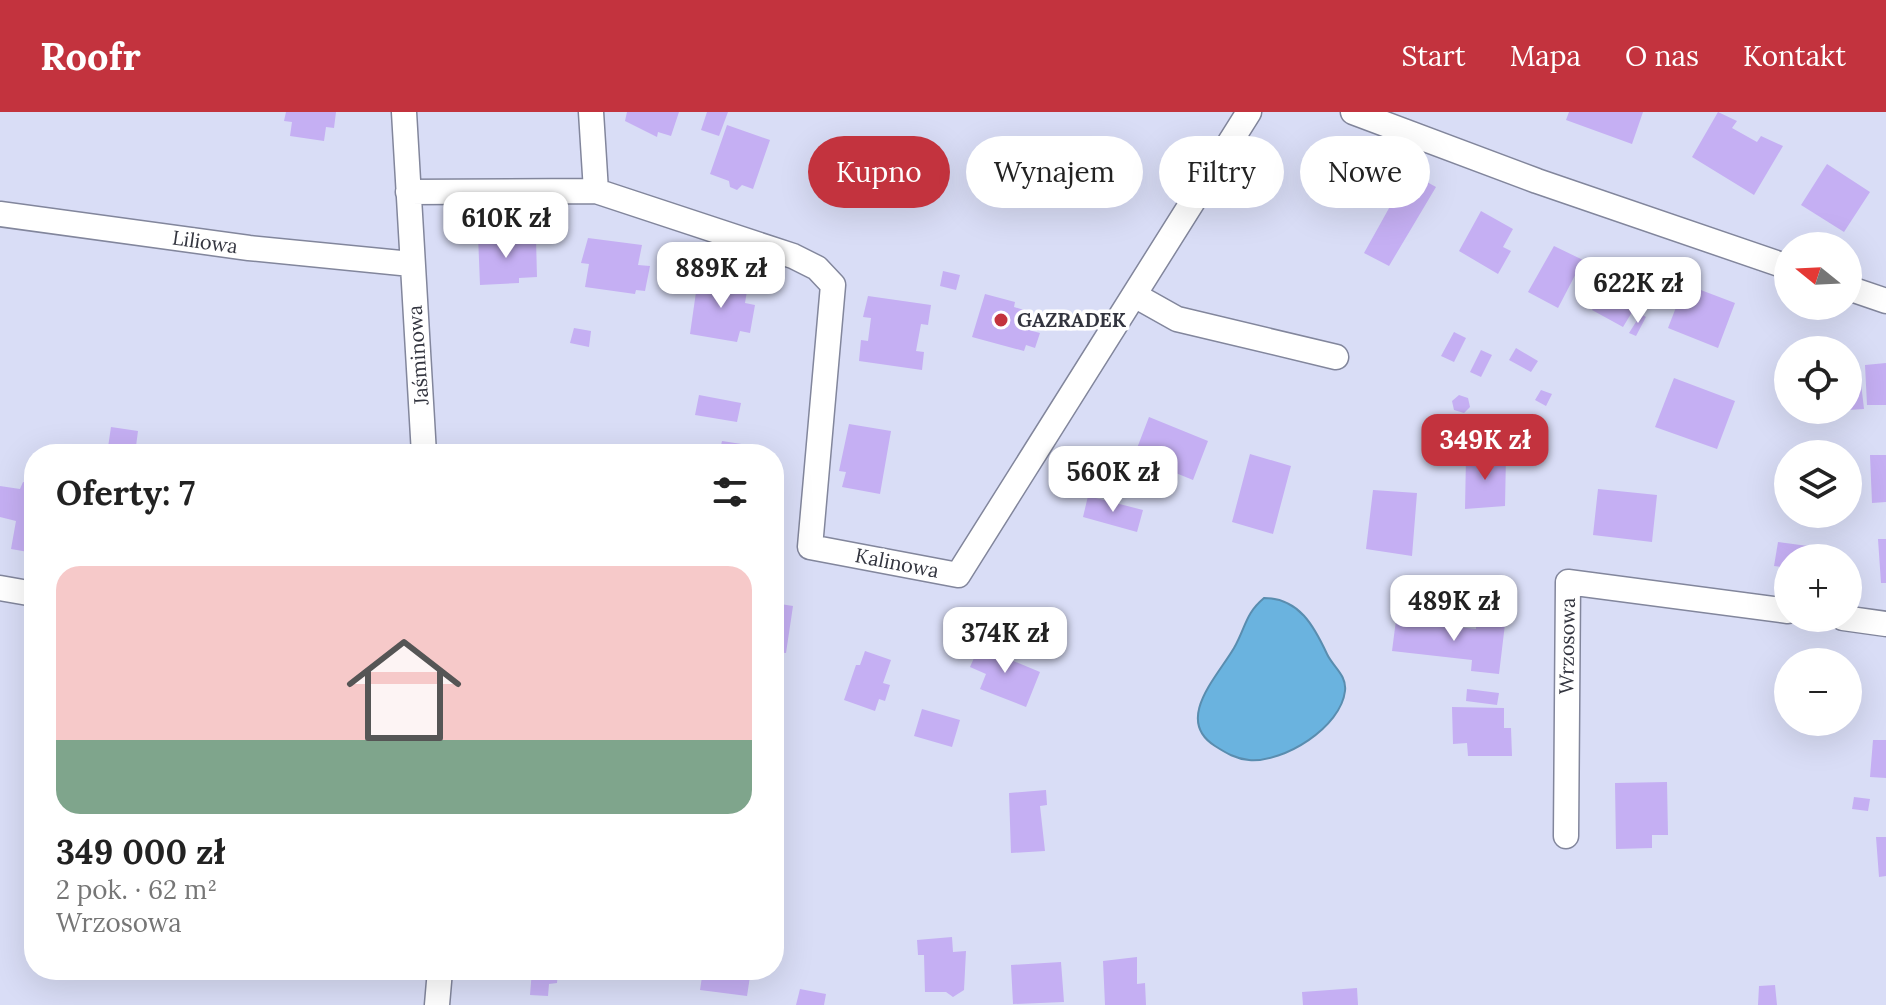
<!DOCTYPE html>
<html lang="pl">
<meta charset="utf-8">
<style>
body{margin:0;font-family:Lora,serif;background:#f6f6f6;color:#222;height:100vh;display:flex;flex-direction:column;font-size:30px;white-space:nowrap}
*{box-sizing:border-box;margin:0}
p{font-size:26px;color:#767676}
.icon{flex:none;width:44px;height:44px;fill:none;stroke:currentColor;stroke-width:2;stroke-linecap:round;stroke-linejoin:round}
.map{position:relative;flex:1;overflow:hidden}
.panel{position:absolute;left:24px;top:332px;width:760px;height:536px;display:flex;flex-direction:column;background:#fff;border-radius:32px;box-shadow:0 8px 32px #0002}
.panel>*{flex:none}
.banner{position:absolute;left:808px;top:24px;width:760px;height:72px;display:flex;gap:16px}
.needle{width:52px;rotate:288deg}
.controls{position:absolute;left:1774px;top:120px;display:grid;gap:16px}
.controls a{display:grid;place-items:center;width:88px;height:88px;border-radius:50%;background:#fff;box-shadow:0 8px 32px #0002;font-size:40px}
.price{position:absolute;translate:-50% -68px;padding:0 18px;border-radius:16px;background:#fff;color:#222;font-size:26px;line-height:52px;filter:drop-shadow(0 2px 4px #0008)}
.price::after{content:'';position:absolute;left:50%;top:48px;width:24px;height:18px;margin-left:-12px;background:inherit;clip-path:polygon(0 0,100% 0,50% 100%)}
.price.on{background:#c3333e;color:#fff}
ul{padding:0;list-style:none}
li{display:grid;align-content:center;gap:16px;height:424px;padding:0 32px}
li span{display:grid;place-items:center;height:248px;border-radius:24px;color:#555}
li>.icon{margin-inline-start:auto}
span .icon{width:144px;height:144px;fill:#fffc;stroke-width:1}
li b{font-size:34px}
h2{display:flex;justify-content:space-between;align-items:center;height:96px;padding:0 32px;font-size:34px}
.pill{padding:0 28px;border-radius:36px;background:#fff;box-shadow:0 8px 32px #0002;font-size:28px;line-height:72px}
.pill.on{background:#c3333e;color:#fff}
header{display:flex;align-items:center;gap:48px;box-sizing:border-box;height:112px;padding:0 40px;background:#c3333e;color:#fff}
header strong{font-size:38px}
nav{display:flex;gap:44px;margin-inline-start:auto;font-size:28px}
.map>svg:first-child{display:block}
.water{fill:#6ab3df;stroke:#5a8daf;stroke-width:2}
.building{fill:#c5aff3}
.lines{fill:none;stroke-linecap:round;stroke-linejoin:round}
.minor-casing{stroke:#82869c;stroke-width:27}
.minor{stroke:#fff;stroke-width:24}
.poi-dot{fill:#c3333e;stroke:#fff;stroke-width:3}
.labels{text-anchor:middle;stroke-width:7;stroke-linejoin:round;paint-order:stroke}
.street-label{font-size:20px;fill:#33353f;stroke:#fff}
.poi-label{font-size:20px;font-weight:bold;fill:#33353f;stroke:#fff;text-anchor:start}
</style>
<header>
<strong>Roofr</strong>
<nav><a>Start</a><a>Mapa</a><a>O nas</a><a>Kontakt</a></nav>
</header>
<div class="map">
<svg width="1886" height="893" viewBox="0 0 1886 893">
<rect width="100%" height="100%" fill="#d9ddf6"/>
<!-- water -->
<path class="water" d="M1264 486C1299 486 1314 514 1327 542 1333 555 1347 563 1345 579 1341 615 1284 651 1249 648 1236 647 1226 641 1215 634 1174 608 1217 565 1234 536 1246 515 1245 502 1264 486Z"/>
<!-- building -->
<path class="building" d="M286 0H336L334 16 326 15 324 29 290 24 292 10 284 9Z
M627 0H679L671 24 658 20 657 25 625 9Z
M707 0H728L719 24 701 18Z
M1569 0H1643L1632 32 1566 8Z
M1718 0 1737 9 1732 16 1757 30 1761 24 1783 34 1754 83 1692 45Z
M727 13 770 28 753 77 742 73 737 78 730 75 729 69 710 62Z
M1827 52 1870 80 1844 120 1801 93Z
M1398 64 1405 68 1398 81 1406 83 1418 65 1436 75 1389 154 1364 141 1393 89 1385 86Z
M1481 99 1513 117 1503 135 1511 139 1498 162 1459 139Z
M498 122 499 128 536 126 537 165 519 166V171L480 173 478 123Z
M588 126 642 133 638 153 650 154 645 179 636 178 635 182 585 175 589 152 581 151Z
M1554 134 1583 148 1558 196 1528 180Z
M1620 152 1652 167 1623 215 1592 198Z
M943 159 960 163 956 178 940 174Z
M698 166 748 173 745 191 755 193 750 221 740 219 737 230 690 222Z
M1685 172 1735 191 1718 236 1668 216Z
M985 182 1015 190 1014 195 1027 199 1021 216 1040 221 1035 236 1026 233 1024 239 972 225Z
M868 184 931 193 928 213 921 212 916 239 924 240 922 258 859 249 861 228 868 229 871 206 863 205Z
M1641 202 1646 205 1636 224 1629 221Z
M574 216 591 219 589 235 570 231Z
M1454 220 1466 226 1454 250 1441 244Z
M1516 236 1538 249 1531 260 1509 248Z
M1481 238 1492 243 1481 265 1470 260Z
M1886 251V293H1867L1865 253Z
M1674 266 1735 289 1717 337 1655 315Z
M1861 271 1864 297 1848 298V273Z
M1541 278 1552 282 1546 294 1535 288Z
M699 283 741 291 737 310 695 303Z
M1459 283 1468 286 1470 295 1464 301 1454 298 1452 289Z
M1149 305 1208 329 1193 368 1134 344Z
M849 312 891 319 880 382 842 375 846 360 839 359Z
M111 315 138 319 135 342H107Z
M722 329 761 335 760 342H719Z
M1250 342 1291 354 1273 422 1232 410Z
M1506 343 1505 394 1465 397 1466 344Z
M1870 343H1886V390L1872 391Z
M23 370 34 372V441L11 437 16 409 0 405V374L20 377Z
M1598 377 1657 383 1652 430 1593 423Z
M1373 378 1417 381 1412 444 1366 437Z
M1088 384 1143 398 1137 420 1083 405Z
M1878 427H1886V471H1881Z
M1778 430 1808 434 1806 446H1788V456L1774 454Z
M774 491 793 494 786 541 774 540Z
M1396 508 1476 517V508L1505 512 1499 562 1471 559 1472 548 1392 539Z
M981 530 1008 541 1006 546 1040 560 1026 595 980 577 986 562 970 555Z
M865 539 891 548 883 571 890 573 885 589 879 587 875 599 844 588 856 553H860Z
M1467 577 1499 581 1497 593 1466 589Z
M1452 595 1504 596V616H1511L1512 644H1468L1467 631 1453 632Z
M922 597 960 608 952 635 914 624Z
M1873 628H1886V666L1870 665Z
M1667 670 1668 723H1652V736L1616 737 1615 671Z
M1046 678 1047 693 1040 694 1045 739 1011 741 1009 681Z
M1854 685 1870 687 1868 699 1852 697Z
M1876 725H1886V764L1879 765Z
M952 825 953 840 966 839 964 878 953 885 946 880H925L924 843H918L917 828Z
M1137 845V872L1145 871 1146 893H1105L1103 849Z
M1061 850 1064 890 1013 892 1011 853Z
M532 858H558L557 871 549 872 548 884 530 883Z
M703 858H751L747 884 700 878Z
M1775 873 1777 893H1758L1759 874Z
M1357 876 1358 893H1303L1302 880Z
M800 877 826 882 824 893H796Z"/>
<g class="lines">
<!-- minor casing -->
<g class="minor-casing">
<path id="minor" d="M404 0 424 342
M591 0 596 79
M1353 0 1537 69 1788 155
M408 80 596 79 793 144 817 156 833 173 810 435 958 463 1249 0
M0 102 249 136 411 152
M1848 176 1886 189
M1136 184 1177 207 1336 245
M0 476 34 482
M1843 506 1886 512
M1566 724 1568 470 1788 499
M437 893 440 858"/>
</g>
<!-- minor -->
<use href="#minor" class="minor"/>
</g>
<!-- markers -->
<circle class="poi-dot" cx="1001" cy="208" r="8"/>
<g class="labels">
<!-- street labels -->
<g class="street-label">
<text transform="translate(205 130) rotate(8)" y="7">Liliowa</text>
<text transform="translate(418 243) rotate(-94)" y="7">Jaśminowa</text>
<text transform="translate(897 451) rotate(11)" y="7">Kalinowa</text>
<text transform="translate(1567 534) rotate(-89)" y="7">Wrzosowa</text>
</g>
<!-- poi labels -->
<g class="poi-label">
<text x="1017" y="215">GAZRADEK</text>
</g>
</g>
</svg>
<div class="controls">
<a><svg class="needle" viewBox="-14 -14 28 28"><path d="M0-13l5 13h-10z" fill="#e53935"/><path d="M0 13l5-13h-10z" fill="#767676"/></svg></a>
<a><svg class="icon" aria-label="locate" viewBox="0 0 24 24"><circle cx="12" cy="12" r="6"/><path d="M12 2v4M12 18v4M2 12h4M18 12h4"/></svg></a>
<a><svg class="icon" aria-label="layers" viewBox="0 0 24 24"><path d="M12 4l9 5-9 5-9-5zM3 14l9 5 9-5"/></svg></a>
<a>+</a>
<a>−</a>
</div>
<b class="price" style="left:506px;top:148px">610K zł</b>
<b class="price" style="left:721px;top:198px">889K zł</b>
<b class="price" style="left:1638px;top:213px">622K zł</b>
<b class="price on" style="left:1485px;top:370px">349K zł</b>
<b class="price" style="left:1113px;top:402px">560K zł</b>
<b class="price" style="left:1454px;top:531px">489K zł</b>
<b class="price" style="left:1005px;top:563px">374K zł</b>
<div class="banner">
<a class="pill on">Kupno</a>
<a class="pill">Wynajem</a>
<a class="pill">Filtry</a>
<a class="pill">Nowe</a>
</div>
<section class="panel">
<h2>Oferty: 7<svg class="icon" aria-label="filters" viewBox="0 0 24 24"><path d="M4 7h16M4 17h16"/><circle cx="9" cy="7" r="2"/><circle cx="15" cy="17" r="2"/></svg></h2>
<ul>
<li><span style="background:linear-gradient(#f6c9c9 70%,#7fa58c 0)"><svg class="icon" aria-label="home" viewBox="0 0 24 24"><path d="M3 11l9-7 9 7M6 9v11h12V9"/></svg></span><div><b>349 000 zł</b><p>2 pok. · 62 m²</p><p>Wrzosowa</p></div></li>
</ul>
</section>
</div>
